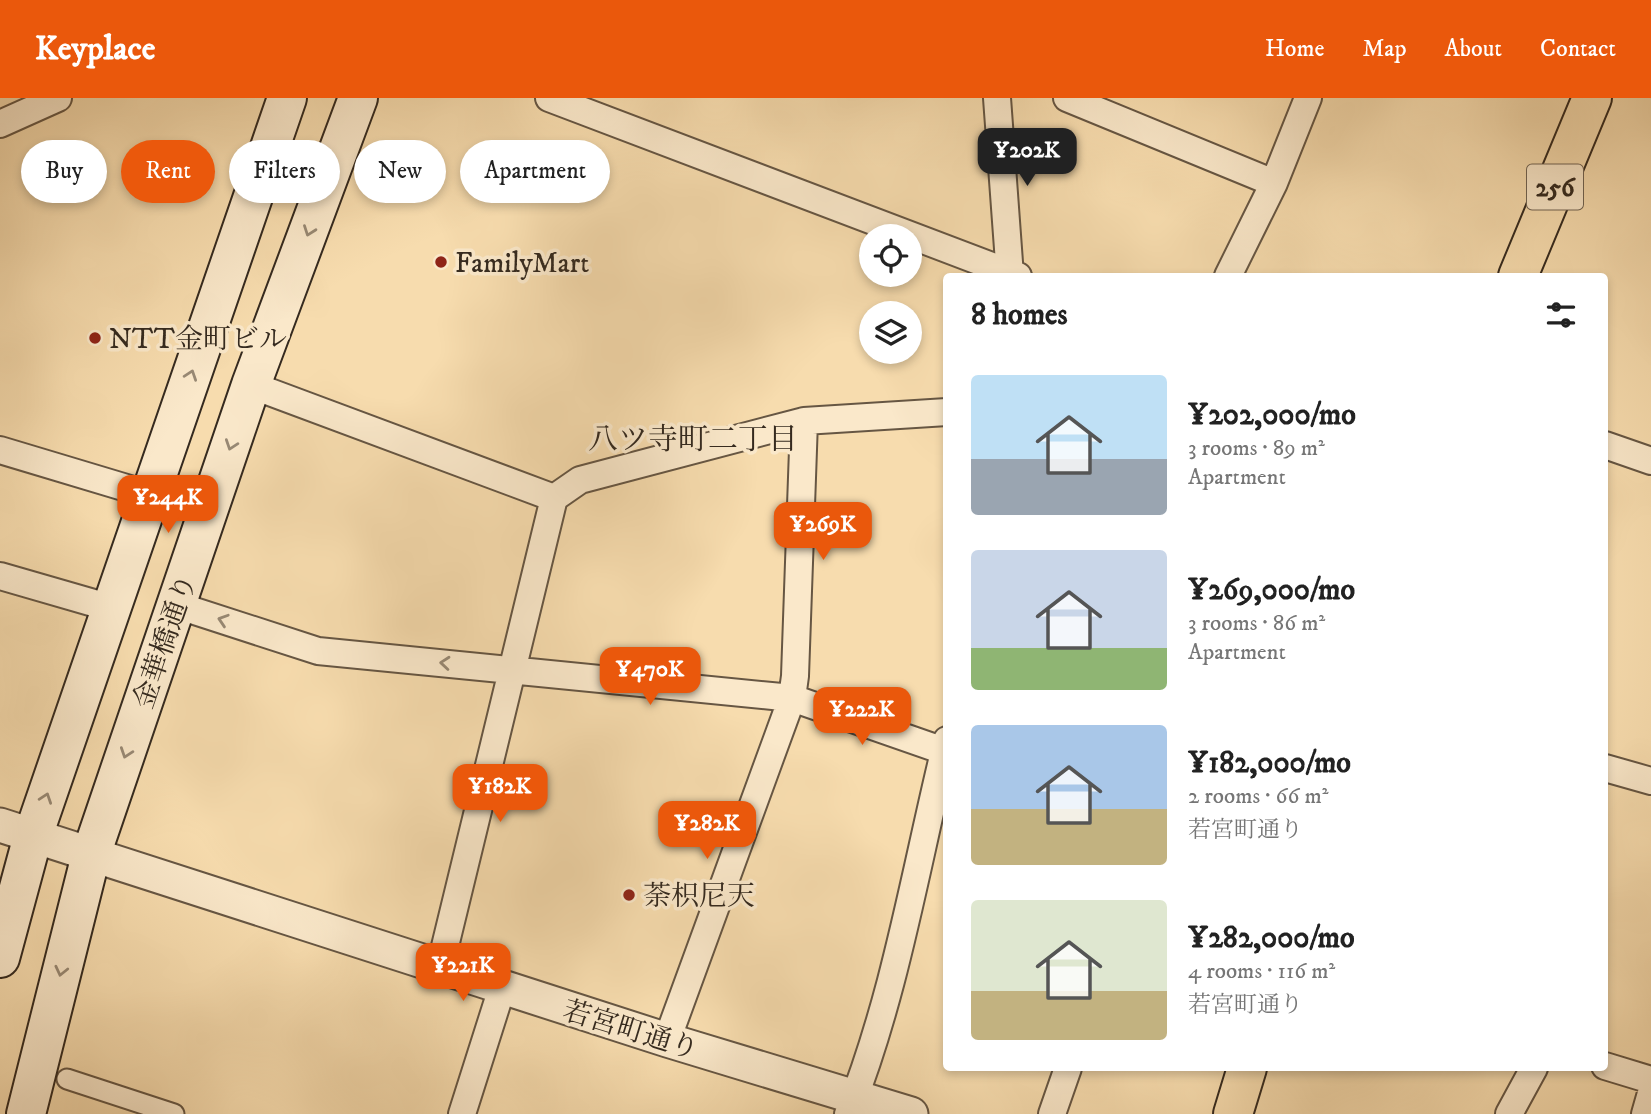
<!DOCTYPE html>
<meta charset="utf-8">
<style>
body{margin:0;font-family:"IM FELL DW Pica","Noto Serif JP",serif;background:#f6f6f6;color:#222;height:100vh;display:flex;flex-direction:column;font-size:26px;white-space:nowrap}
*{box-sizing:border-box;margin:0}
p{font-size:23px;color:#767676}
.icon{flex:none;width:38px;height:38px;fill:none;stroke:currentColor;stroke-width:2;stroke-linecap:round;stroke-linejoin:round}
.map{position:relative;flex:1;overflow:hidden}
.panel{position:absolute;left:943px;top:175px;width:665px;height:798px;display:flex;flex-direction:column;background:#fff;border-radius:7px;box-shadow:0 4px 10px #0003}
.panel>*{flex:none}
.guide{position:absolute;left:21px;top:42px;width:665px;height:63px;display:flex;gap:14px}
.controls{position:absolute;left:859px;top:126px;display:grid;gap:14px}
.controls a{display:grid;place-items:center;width:63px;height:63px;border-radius:50%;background:#fff;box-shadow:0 4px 10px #0003;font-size:35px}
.price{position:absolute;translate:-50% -60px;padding:0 16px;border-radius:14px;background:#ea580c;color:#fff;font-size:23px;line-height:46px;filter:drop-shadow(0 2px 4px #0008)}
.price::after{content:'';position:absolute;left:50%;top:42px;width:21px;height:16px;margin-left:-10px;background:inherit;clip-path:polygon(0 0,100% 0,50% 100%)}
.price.on{background:#222;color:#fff}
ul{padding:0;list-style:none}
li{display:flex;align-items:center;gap:21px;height:175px;padding:0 28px}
li span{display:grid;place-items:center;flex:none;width:196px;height:140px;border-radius:7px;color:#555}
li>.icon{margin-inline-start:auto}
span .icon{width:84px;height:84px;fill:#fffc;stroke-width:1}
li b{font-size:30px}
h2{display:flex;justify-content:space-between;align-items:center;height:84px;padding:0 28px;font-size:30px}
.tag{padding:0 24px;border-radius:32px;background:#fff;box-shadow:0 4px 10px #0003;font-size:24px;line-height:63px}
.tag.on{background:#ea580c;color:#fff}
header{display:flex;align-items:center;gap:42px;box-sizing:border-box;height:98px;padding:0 35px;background:#ea580c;color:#fff}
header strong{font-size:33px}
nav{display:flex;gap:38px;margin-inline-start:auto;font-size:24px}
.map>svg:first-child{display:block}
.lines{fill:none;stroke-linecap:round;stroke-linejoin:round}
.pedestrian-casing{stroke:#665643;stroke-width:23}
.minor-casing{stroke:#665643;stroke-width:30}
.tertiary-casing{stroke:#665643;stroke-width:37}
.secondary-casing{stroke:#352a1f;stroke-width:42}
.trunk-casing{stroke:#352a1f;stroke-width:42}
.pedestrian{stroke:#fae8ca;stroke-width:19}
.minor{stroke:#fae8ca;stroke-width:26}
.tertiary{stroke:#fae8ca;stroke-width:33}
.secondary{stroke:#fae8ca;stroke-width:38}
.trunk{stroke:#f7dcae;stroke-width:38}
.oneway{stroke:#988974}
.poi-dot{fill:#8f2418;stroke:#fae8ca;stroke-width:2.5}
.labels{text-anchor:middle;stroke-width:7;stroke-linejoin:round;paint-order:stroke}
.shield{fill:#fae8ca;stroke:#706352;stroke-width:2}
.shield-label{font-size:26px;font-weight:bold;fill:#352a1f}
.poi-label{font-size:28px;fill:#352a1f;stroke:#fae8ca;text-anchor:start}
.street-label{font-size:28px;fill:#352a1f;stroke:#fae8ca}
.neighbourhood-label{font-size:30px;fill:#352a1f;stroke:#fae8ca}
</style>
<header>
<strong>Keyplace</strong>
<nav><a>Home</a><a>Map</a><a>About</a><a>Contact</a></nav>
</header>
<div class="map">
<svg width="1651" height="1016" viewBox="0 0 1651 1016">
<rect width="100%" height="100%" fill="#f7dcae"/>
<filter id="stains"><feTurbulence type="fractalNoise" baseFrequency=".00286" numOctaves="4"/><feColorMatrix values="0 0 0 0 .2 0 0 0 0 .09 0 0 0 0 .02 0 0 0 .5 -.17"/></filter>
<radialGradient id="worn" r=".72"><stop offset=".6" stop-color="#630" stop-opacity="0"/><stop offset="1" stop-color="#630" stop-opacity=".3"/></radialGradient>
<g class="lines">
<!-- pedestrian casing -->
<g class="pedestrian-casing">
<path id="pedestrian" d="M67 981 174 1016"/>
</g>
<!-- minor casing -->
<g class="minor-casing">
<path id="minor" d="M549 0 1018 178
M997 0 1010 178
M1067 0 1274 85
M0 26 58 0
M1228 178 1274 85 1308 0
M251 287 554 400
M1605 347 1651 363
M0 352 150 397
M0 478 111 510
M176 507 318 553 792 600 947 654
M1605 670 1651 683
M440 869 554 400 580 382 804 323 947 314
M667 942 792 600 795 578 804 323
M1605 968 1651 982
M462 1016 502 890
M848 1016C896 896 916 767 947 642
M1052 1016 1068 970
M1509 1016 1534 970
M1645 1016 1651 995"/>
</g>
<!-- tertiary casing -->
<g class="tertiary-casing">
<path id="tertiary" d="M0 727 667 942 911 1016"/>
</g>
<!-- secondary casing -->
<g class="secondary-casing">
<path id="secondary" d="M0 860 33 738 287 0
M26 1016 91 757 251 287 358 0"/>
</g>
<!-- trunk casing -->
<g class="trunk-casing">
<path id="trunk" d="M1518 178 1592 0
M1233 1016 1247 970"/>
</g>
<!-- pedestrian -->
<use href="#pedestrian" class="pedestrian"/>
<!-- minor -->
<use href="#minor" class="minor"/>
<!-- tertiary -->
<use href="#tertiary" class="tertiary"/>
<!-- secondary -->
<use href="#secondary" class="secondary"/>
<!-- trunk -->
<use href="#trunk" class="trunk"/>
</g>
<!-- one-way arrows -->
<defs><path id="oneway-chevron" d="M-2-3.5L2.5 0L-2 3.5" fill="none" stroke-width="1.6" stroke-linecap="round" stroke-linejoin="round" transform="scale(1.75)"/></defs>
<g class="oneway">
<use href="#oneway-chevron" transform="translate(309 133) rotate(110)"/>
<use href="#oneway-chevron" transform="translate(191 277) rotate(-71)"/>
<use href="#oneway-chevron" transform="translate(231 347) rotate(109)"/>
<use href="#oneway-chevron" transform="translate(223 522) rotate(-162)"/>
<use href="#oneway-chevron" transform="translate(445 565) rotate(-175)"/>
<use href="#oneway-chevron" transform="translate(126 655) rotate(109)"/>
<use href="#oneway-chevron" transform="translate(46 700) rotate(-71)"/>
<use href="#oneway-chevron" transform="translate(61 873) rotate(103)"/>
</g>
<!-- markers -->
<g class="poi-dot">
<circle cx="441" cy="164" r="7"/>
<circle cx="95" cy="240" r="7"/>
<circle cx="629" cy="797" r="7"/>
</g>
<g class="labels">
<!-- shield labels -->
<rect class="shield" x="1527" y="66.5" width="56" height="45" rx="5"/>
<g class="shield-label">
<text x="1555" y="98">256</text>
</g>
<!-- poi labels -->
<g class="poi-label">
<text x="455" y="174">FamilyMart</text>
<text x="109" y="250">NTT金町ビル</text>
<text x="643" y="807">荼枳尼天</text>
</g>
<!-- street labels -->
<g class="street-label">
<text transform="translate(164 543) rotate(-71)" y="10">金華橋通り</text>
<text transform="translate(631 931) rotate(17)" y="10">若宮町通り</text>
</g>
<!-- neighbourhood labels -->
<g class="neighbourhood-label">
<text x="693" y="351">八ツ寺町二丁目</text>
</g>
</g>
<rect width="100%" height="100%" filter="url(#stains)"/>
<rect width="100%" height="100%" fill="url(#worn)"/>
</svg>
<div class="controls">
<a><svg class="icon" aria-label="locate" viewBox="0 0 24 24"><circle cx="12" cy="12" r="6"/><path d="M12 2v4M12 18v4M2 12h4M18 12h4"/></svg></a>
<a><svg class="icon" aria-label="layers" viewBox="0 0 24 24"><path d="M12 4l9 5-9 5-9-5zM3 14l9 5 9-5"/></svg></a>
</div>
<b class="price on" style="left:1027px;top:90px">¥202K</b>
<b class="price" style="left:168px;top:437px">¥244K</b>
<b class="price" style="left:823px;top:464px">¥269K</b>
<b class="price" style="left:650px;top:609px">¥470K</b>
<b class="price" style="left:862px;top:649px">¥222K</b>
<b class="price" style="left:500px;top:726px">¥182K</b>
<b class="price" style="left:707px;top:763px">¥282K</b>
<b class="price" style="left:463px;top:905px">¥221K</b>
<div class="guide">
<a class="tag">Buy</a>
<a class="tag on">Rent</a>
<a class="tag">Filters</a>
<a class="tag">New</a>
<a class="tag">Apartment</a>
</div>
<section class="panel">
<h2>8 homes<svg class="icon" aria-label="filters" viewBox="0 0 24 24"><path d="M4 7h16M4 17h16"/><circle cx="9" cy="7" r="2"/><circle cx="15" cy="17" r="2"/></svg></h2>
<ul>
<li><span style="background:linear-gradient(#bfe0f5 60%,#9aa5b1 0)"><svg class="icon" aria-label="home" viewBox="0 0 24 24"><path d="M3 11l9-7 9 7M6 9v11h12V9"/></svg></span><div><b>¥202,000/mo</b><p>3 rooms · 89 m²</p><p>Apartment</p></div></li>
<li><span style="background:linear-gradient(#c9d6e8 70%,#8fb573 0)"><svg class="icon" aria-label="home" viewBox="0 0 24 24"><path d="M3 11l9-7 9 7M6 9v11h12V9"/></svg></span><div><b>¥269,000/mo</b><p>3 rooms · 86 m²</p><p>Apartment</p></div></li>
<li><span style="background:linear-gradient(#a9c7e8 60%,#c2b280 0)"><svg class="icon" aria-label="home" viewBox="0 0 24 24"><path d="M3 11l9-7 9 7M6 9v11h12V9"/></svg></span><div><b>¥182,000/mo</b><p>2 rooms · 66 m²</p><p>若宮町通り</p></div></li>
<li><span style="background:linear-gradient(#dfe7d0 65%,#c2b280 0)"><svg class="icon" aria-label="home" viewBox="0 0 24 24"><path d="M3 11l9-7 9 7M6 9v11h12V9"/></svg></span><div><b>¥282,000/mo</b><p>4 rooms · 116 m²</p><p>若宮町通り</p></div></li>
</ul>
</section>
</div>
